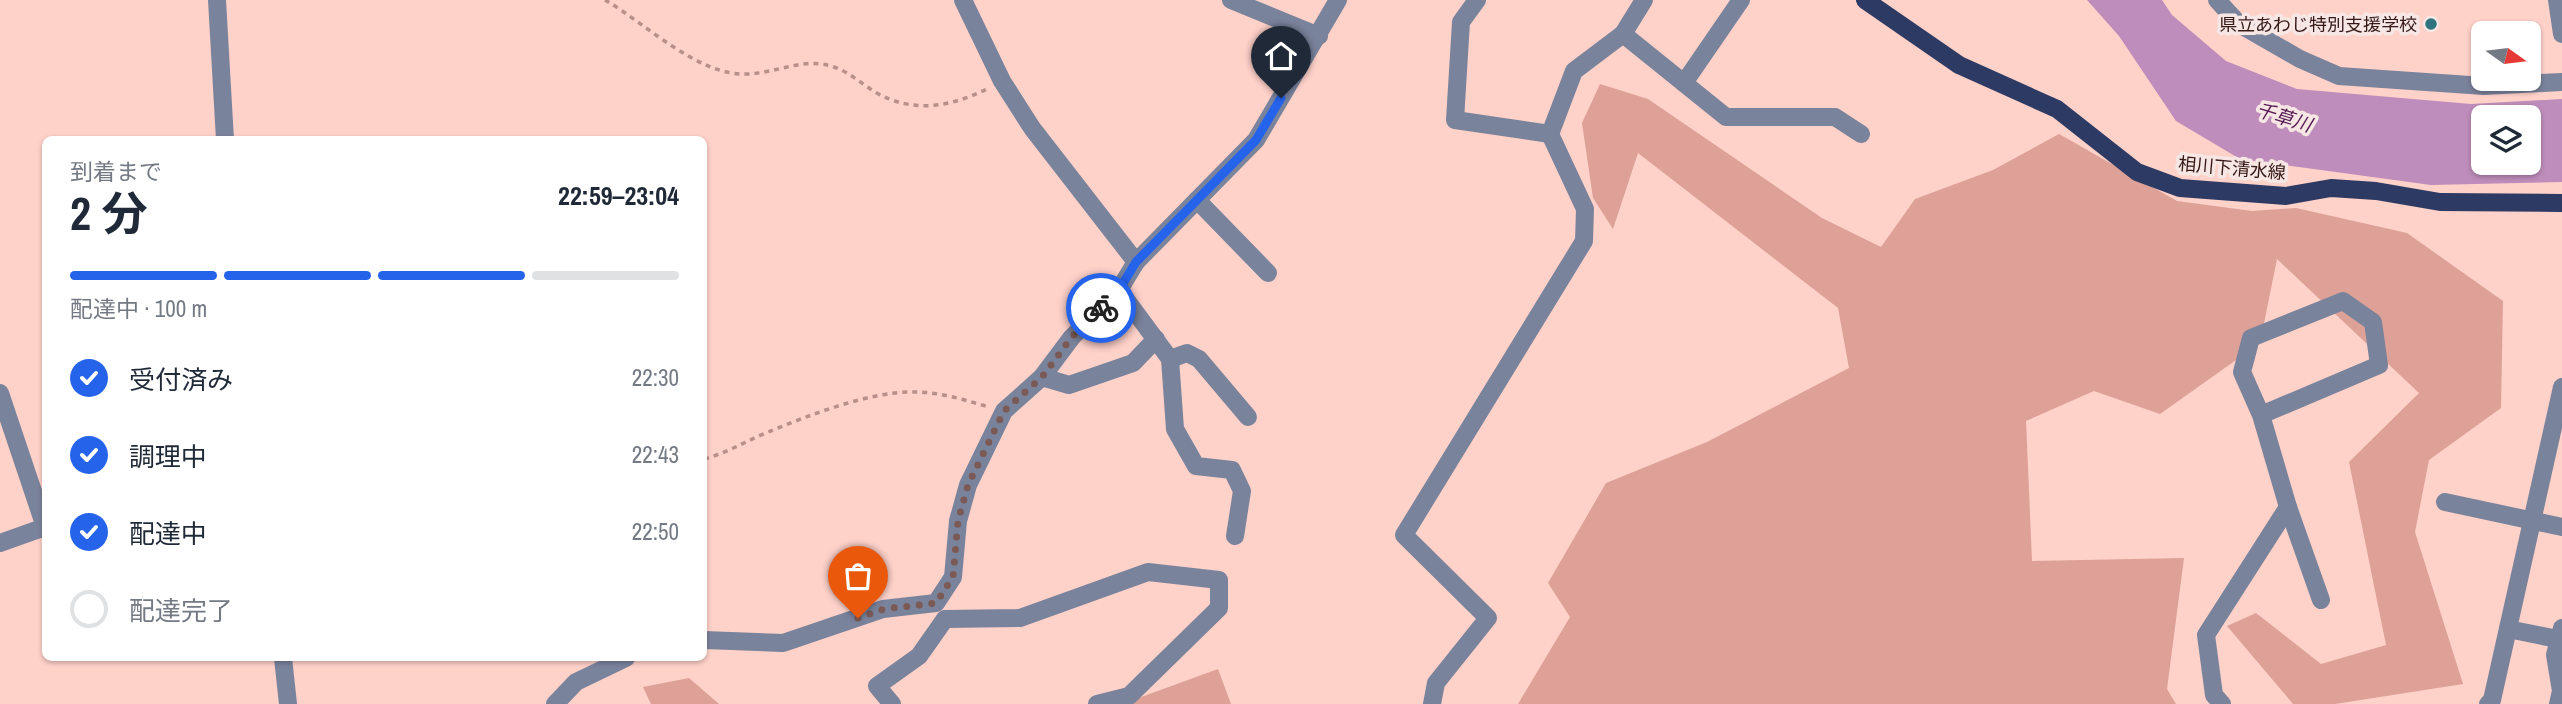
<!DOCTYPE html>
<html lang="ja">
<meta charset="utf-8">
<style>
:root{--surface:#fff;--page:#f2f2f3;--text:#1f2937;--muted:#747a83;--line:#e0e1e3;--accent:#2563eb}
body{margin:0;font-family:"Archivo Narrow","Noto Sans JP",sans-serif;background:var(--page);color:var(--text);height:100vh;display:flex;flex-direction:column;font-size:26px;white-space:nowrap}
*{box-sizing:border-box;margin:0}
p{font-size:23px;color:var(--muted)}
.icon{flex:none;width:38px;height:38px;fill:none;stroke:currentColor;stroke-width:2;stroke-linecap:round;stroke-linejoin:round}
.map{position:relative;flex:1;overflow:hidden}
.side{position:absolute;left:42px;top:136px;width:665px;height:525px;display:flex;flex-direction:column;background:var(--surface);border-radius:10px;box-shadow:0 2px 5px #0004}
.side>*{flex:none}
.needle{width:46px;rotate:104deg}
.fabs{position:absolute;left:2471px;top:21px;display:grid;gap:14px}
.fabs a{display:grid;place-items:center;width:70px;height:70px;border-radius:10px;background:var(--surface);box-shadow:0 2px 5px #0004;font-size:35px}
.pin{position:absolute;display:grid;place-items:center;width:60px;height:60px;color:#fff;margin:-72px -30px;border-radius:50% 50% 50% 0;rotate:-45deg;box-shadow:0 0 7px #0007}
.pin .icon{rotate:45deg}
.courier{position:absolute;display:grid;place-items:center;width:70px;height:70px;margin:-35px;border:5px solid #2563eb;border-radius:50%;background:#fff;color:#222;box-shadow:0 2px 9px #0007}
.summary em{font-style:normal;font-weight:700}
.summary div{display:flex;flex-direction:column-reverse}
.summary{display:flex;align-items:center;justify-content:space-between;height:119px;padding:0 28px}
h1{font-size:46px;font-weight:700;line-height:52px}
.bar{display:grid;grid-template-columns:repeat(4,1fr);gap:10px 7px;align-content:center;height:84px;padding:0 28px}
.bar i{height:9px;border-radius:5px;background:var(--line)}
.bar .current{background:var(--accent)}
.bar p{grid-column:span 4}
ol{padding:0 28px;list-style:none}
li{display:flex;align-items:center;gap:21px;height:77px}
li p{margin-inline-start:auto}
li .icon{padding:7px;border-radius:50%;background:var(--accent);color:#fff;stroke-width:4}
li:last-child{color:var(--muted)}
li i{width:38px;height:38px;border:4px solid var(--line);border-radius:50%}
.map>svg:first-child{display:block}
.green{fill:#dda197}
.water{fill:#bf8dbb;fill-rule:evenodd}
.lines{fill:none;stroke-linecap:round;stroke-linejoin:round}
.path{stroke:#b7908a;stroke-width:3.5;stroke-dasharray:5 5;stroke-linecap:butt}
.minor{stroke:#7a839c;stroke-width:18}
.major{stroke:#2d3a64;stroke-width:18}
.done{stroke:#7b5954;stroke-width:7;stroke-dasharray:0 12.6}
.route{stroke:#2563eb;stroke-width:9}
.poi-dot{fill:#2d747f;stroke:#f6e6e4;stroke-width:2.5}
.labels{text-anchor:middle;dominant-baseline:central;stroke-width:7;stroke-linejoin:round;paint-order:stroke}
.poi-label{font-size:18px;fill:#341915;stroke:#f6e6e4;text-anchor:end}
.street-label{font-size:18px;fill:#341915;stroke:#f6e6e4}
.water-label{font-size:19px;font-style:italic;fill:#561a54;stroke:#f6e6e4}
</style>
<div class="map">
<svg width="2562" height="704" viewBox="0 0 2562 704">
<rect width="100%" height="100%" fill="#fed1c9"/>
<g class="green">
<path d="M 1600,84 L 1648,99 L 1822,218 L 1881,247 L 1915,199 L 1993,170 L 2059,134 L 2177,201 L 2252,211 L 2296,208 L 2407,233 L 2503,301 L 2501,408 L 2429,460 L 2415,532 L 2463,684 L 2335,704 L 2293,704 L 2227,626 L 2256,613 L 2321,664 L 2386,645 L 2349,462 L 2419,393 L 2277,259 L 2260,343 L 2160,414 L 2094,391 L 2026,421 L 2032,561 L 2184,558 L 2167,689 L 2176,704 L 1518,704 L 1570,617 L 1548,583 L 1606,483 L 1707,442 L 1849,368 L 1838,308 L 1638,153 L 1613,229 L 1593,198 L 1582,123 Z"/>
<path d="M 1218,669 L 1231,704 L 1122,704 Z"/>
<path d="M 689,678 L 719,704 L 651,704 L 643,687 Z"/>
</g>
<path class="water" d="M 2087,0 L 2162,0 L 2172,15 L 2226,61 L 2297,89 L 2471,104 L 2562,99 L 2562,182 L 2431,185 L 2240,159 L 2176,121 L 2119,36 ZM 2483,117 L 2529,117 L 2529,163 L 2483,163 Z"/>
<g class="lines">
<g class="path">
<path d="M 605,0 C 645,23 697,75 745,74 C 776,74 804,56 834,67 C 849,72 862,84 875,92 C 913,114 950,107 987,89"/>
<path d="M 704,459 C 727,453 746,441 768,432 C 810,415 870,391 915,392 C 940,392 965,400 989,407"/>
</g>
<g class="minor">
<path d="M 217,0 L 225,140"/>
<path d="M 963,0 L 1002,81 L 1032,128 L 1136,262"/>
<path d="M 1231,0 L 1319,36"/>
<path d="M 1477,0 L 1461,22 L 1455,120 L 1550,134"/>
<path d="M 2217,0 L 2239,24 L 2300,59 L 2339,76 L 2484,86 L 2562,82"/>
<path d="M 2557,0 L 2562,34"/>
<path d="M 1623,34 L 1726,117 L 1835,117 L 1861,134"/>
<path d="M 1684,83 L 1741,0"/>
<path d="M 1197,200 L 1268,273"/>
<path d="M 1119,290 L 1170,359 L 1175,429 L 1196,466 L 1232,470 L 1242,491 L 1235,536"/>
<path d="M 1170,359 L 1187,353 L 1199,359 L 1248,417"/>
<path d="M 1042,377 L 1069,385 L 1133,363 L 1156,339"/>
<path d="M 0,393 L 45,527 L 0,543"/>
<path d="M 2445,502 L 2562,527"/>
<path d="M 2288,507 L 2321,600"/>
<path d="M 945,619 L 1020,618 L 1148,572 L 1219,580 L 1219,608 L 1129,696 L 1097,704"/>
<path d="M 2508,629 L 2562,640"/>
<path d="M 704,640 L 783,643 L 883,609 L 936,603 L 953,577 L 958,521 L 968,485 L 1004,411 L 1042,377 L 1072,337 L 1119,290 L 1136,262 L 1256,140 L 1338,0"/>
<path d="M 283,658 L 288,704"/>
<path d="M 555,704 L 576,682 L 626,658"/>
<path d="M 892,704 L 877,686 L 919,656 L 945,619"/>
<path d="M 1432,704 L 1436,683 L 1488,618 L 1404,535 L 1584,241 L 1585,209 L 1550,134 L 1574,71 L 1623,34 L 1644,0"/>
<path d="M 2222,704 L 2214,695 L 2206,635 L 2288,507 L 2261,415 L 2242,372 L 2251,338 L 2343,301 L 2373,322 L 2379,365 L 2261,415"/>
<path d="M 2488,704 L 2492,700 L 2562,387"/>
<path d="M 2558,704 L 2561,691 L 2555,655 L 2562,628"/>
</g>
<path class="major" d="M 1865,0 L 1959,65 L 2057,109 L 2137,172 L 2180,188 L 2286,196 L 2331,188 L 2376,191 L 2440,202 L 2562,203"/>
</g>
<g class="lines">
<path class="done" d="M 858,618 L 884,609 L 936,603 L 953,577 L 958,521 L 968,485 L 1004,411 L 1042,377 L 1072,337 L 1101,308"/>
<path class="route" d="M 1101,308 L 1119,290 L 1136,262 L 1256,140 L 1281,98"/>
</g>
<circle class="poi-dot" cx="2431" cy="24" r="7"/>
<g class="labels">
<g class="poi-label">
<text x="2417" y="24">県立あわじ特別支援学校</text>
</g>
<g class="street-label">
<text transform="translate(2232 168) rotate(5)">相川下清水線</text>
</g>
<g class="water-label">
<text transform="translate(2284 117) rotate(17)">千草川</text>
</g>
</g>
</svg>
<div class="fabs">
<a><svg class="needle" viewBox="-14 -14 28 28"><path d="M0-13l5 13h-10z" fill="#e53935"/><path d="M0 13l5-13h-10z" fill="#747a83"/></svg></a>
<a><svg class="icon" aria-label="layers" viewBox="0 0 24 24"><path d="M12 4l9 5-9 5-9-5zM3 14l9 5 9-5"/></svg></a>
</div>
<div class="pin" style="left:858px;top:618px;background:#ea580c"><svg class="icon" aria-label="bag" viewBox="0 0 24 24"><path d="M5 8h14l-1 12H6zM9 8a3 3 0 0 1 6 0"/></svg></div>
<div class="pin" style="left:1281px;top:98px;background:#1f2937"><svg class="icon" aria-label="home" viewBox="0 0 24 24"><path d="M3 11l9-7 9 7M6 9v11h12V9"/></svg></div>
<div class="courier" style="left:1101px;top:308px"><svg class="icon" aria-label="bike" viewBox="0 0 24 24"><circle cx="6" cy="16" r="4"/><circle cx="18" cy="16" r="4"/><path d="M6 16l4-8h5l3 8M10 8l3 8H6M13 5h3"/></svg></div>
<section class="side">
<div class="summary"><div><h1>2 分</h1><p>到着まで</p></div><em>22:59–23:04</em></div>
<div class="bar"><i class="current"></i><i class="current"></i><i class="current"></i><i></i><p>配達中 · 100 m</p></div>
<ol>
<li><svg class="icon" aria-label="check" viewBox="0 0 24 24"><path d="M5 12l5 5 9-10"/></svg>受付済み<p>22:30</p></li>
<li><svg class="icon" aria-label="check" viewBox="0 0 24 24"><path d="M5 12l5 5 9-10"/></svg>調理中<p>22:43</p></li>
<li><svg class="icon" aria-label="check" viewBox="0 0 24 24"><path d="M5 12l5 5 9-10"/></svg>配達中<p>22:50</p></li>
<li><i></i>配達完了</li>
</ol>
</section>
</div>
